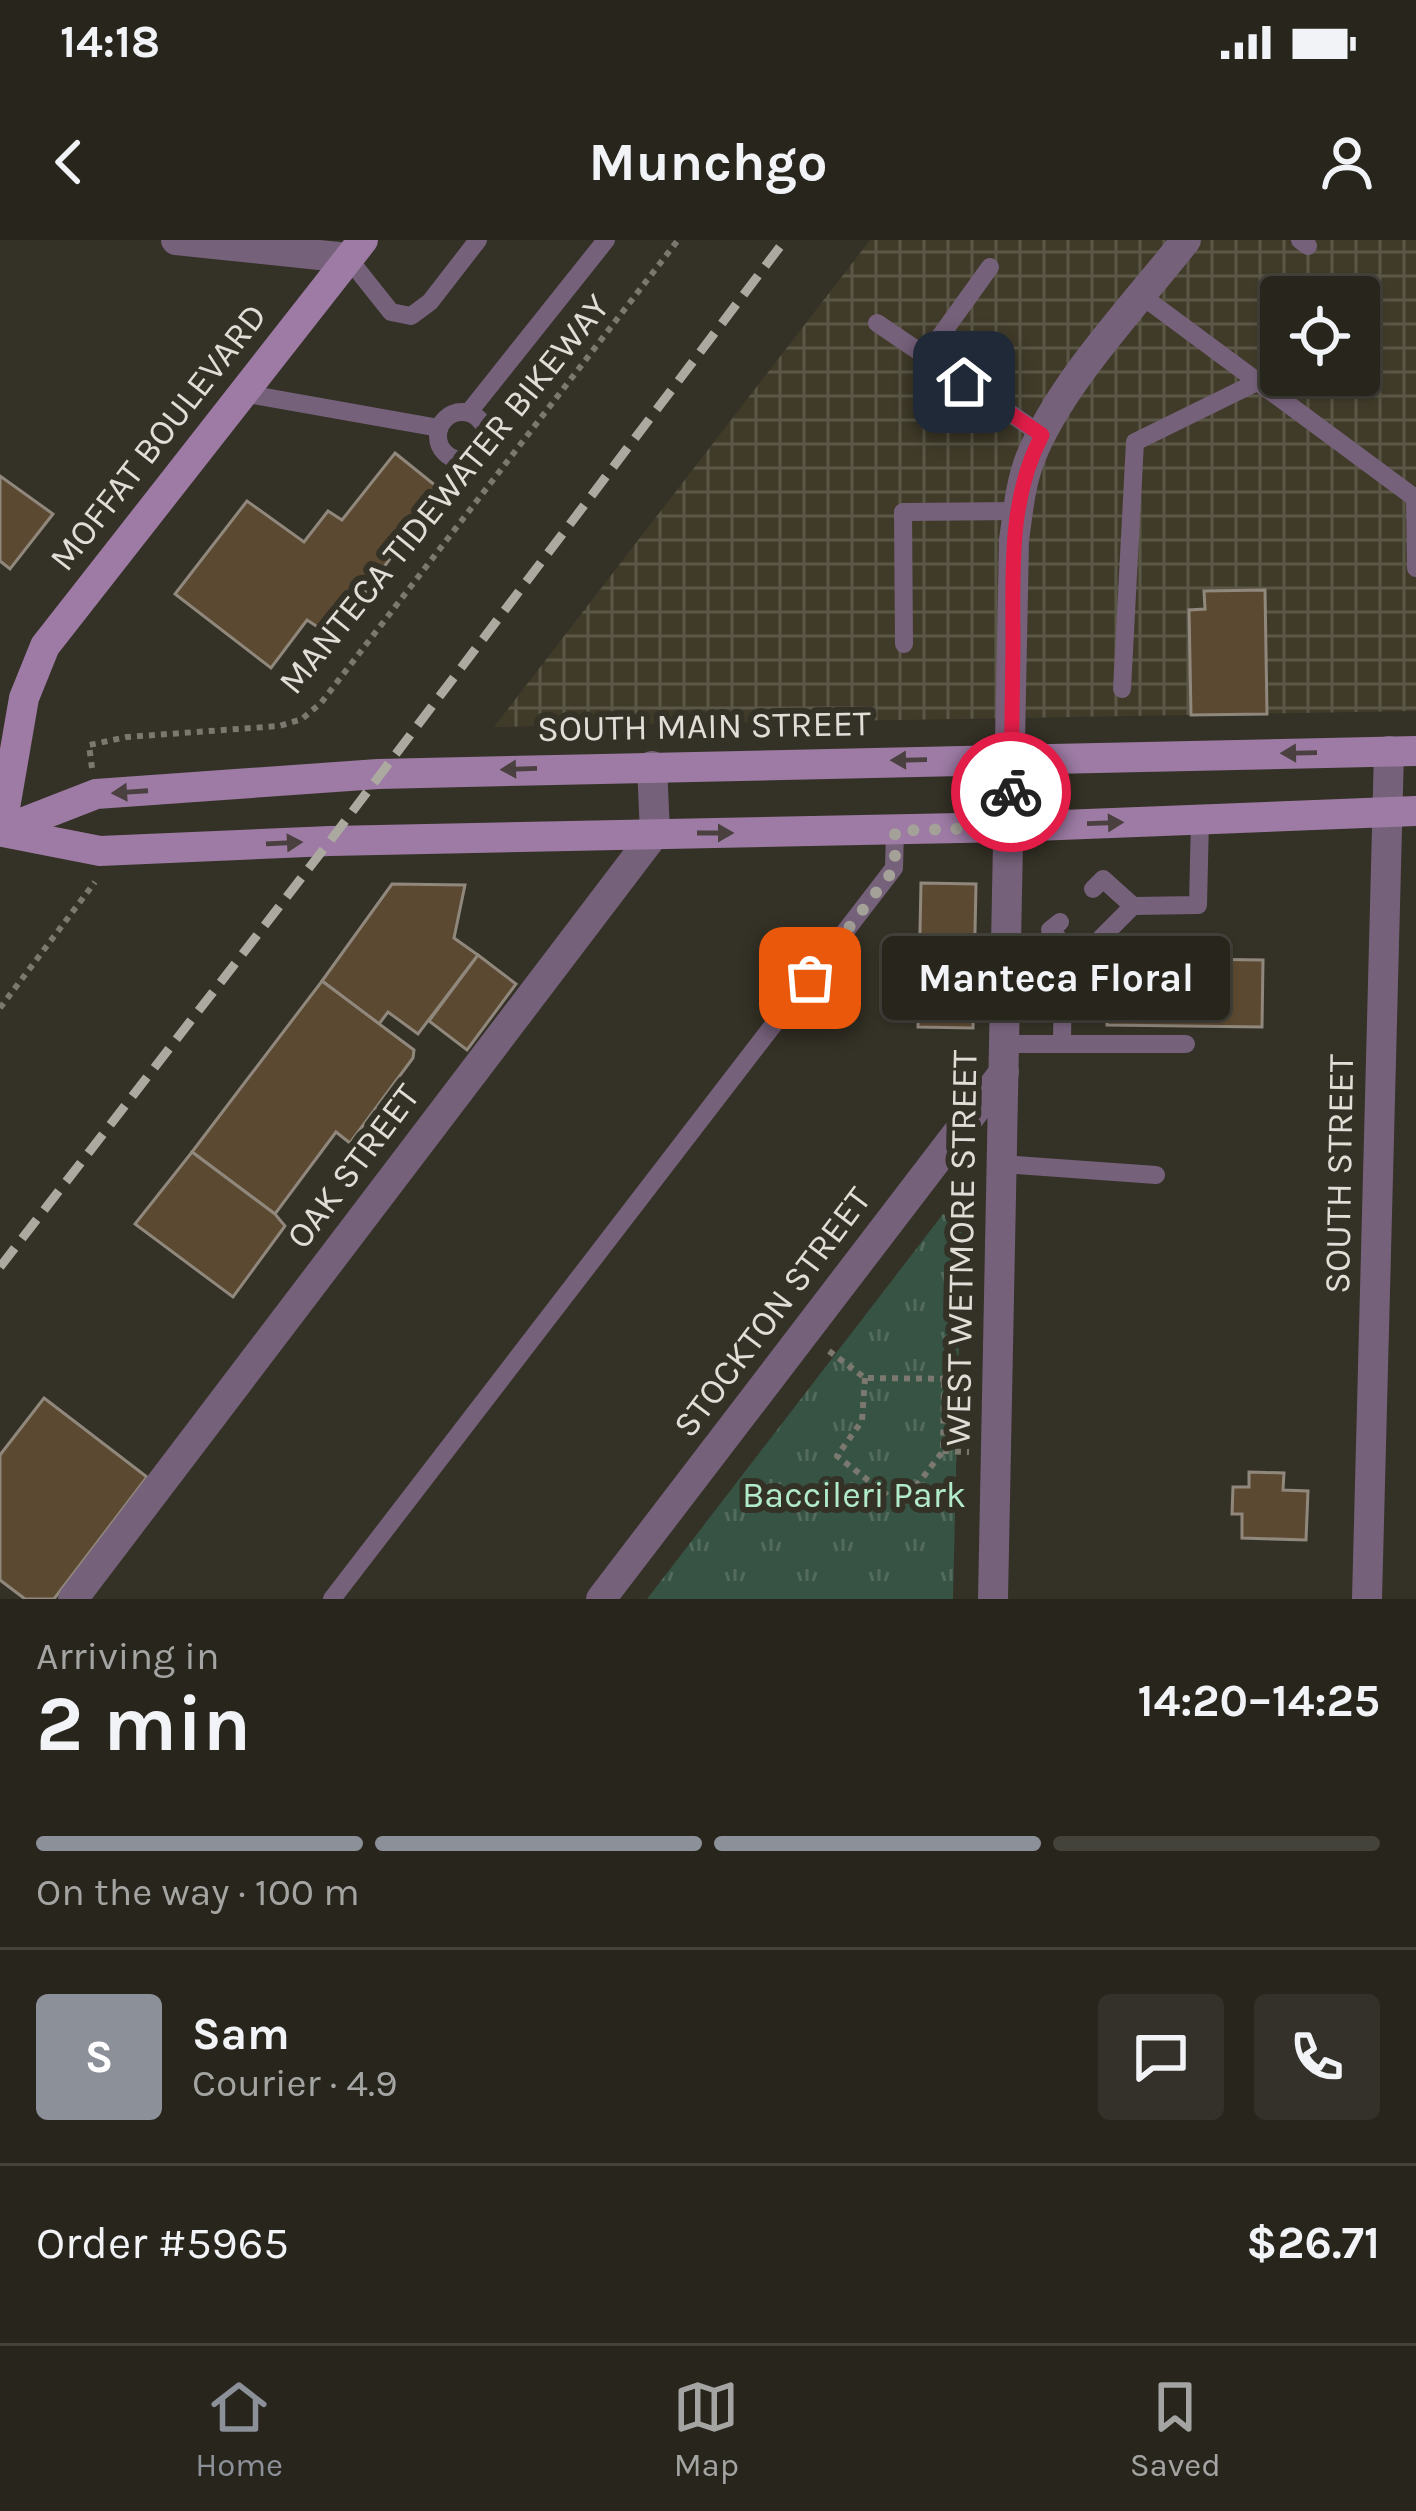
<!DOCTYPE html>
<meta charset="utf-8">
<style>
:root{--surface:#27251c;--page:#333129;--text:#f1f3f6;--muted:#a4a5a3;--line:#43423b;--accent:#8c9099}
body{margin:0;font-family:Karla,sans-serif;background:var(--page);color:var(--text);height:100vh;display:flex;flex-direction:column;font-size:45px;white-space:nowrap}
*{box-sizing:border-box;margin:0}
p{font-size:39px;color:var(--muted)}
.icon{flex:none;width:66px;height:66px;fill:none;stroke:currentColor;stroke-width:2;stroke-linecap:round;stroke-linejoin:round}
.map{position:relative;height:1359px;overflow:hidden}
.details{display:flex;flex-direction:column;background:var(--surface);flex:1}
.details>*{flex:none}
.fabs{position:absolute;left:1260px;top:36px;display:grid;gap:24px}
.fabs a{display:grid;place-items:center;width:120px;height:120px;border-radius:12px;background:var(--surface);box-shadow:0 3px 9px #0004,0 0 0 3px var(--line);font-size:60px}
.pin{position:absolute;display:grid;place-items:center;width:102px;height:102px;color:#fff;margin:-51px;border-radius:24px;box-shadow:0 6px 18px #0006}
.courier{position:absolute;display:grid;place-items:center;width:120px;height:120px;margin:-60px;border:9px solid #e11d48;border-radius:50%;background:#fff;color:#222;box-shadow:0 3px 15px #0007}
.bubble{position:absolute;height:84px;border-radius:12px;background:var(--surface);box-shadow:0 3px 9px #0004,0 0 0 3px var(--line);font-size:39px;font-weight:700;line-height:84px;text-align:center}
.summary em{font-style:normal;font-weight:700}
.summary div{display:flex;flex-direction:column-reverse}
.summary{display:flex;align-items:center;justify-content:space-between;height:204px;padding:0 36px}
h1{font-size:78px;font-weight:700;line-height:90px}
.bar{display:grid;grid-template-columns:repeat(4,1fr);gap:18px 12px;align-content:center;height:144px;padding:0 36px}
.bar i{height:15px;border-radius:9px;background:var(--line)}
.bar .current{background:var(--accent)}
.bar p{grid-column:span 4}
.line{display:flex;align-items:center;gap:30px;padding:0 36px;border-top:3px solid var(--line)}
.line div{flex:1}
.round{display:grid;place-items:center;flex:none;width:126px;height:126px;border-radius:12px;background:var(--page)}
.status{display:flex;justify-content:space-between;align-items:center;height:84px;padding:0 60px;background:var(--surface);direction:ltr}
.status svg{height:33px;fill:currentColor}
header{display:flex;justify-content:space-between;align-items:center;height:156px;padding:0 36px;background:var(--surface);font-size:54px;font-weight:700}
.dock{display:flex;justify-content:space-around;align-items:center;height:168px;border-top:3px solid var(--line);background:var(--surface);font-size:33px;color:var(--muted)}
.dock a{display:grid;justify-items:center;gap:6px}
.dock .current{color:var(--accent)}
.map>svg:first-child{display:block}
.industrial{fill:url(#industrial-grid);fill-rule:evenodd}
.grass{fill:url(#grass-tufts)}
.building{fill:#5c4931;stroke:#91887d;stroke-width:3}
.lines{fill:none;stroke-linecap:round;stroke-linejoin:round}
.path{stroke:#7b786f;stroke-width:6;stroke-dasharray:6 6;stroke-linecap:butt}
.service{stroke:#76617b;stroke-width:18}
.minor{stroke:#76617b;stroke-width:30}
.secondary{stroke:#9d7ba4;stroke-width:30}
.rail{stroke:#aca9a1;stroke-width:9;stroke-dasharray:24 12;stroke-linecap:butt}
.oneway{fill:#49403f}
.done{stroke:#a4a199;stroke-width:12;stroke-dasharray:0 21.6}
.route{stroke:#e11d48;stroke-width:15}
.labels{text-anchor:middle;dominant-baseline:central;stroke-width:12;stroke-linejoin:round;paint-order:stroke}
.street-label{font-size:36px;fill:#e0ded7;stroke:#343126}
.park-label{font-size:36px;fill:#b1ebca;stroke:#343126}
</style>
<div class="status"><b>14:18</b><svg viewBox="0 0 49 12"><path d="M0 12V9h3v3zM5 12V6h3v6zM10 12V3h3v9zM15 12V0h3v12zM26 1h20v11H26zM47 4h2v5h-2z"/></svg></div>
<header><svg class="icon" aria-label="back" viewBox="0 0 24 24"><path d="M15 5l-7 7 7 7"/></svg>Munchgo<svg class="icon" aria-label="person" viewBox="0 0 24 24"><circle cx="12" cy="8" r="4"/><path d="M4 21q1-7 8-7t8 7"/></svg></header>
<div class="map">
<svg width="1416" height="1359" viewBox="0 0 1416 1359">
<defs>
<pattern id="industrial-grid" width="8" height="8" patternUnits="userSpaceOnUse" patternTransform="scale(3)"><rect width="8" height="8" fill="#403b29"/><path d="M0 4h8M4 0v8" fill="none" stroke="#5b5747"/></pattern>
<pattern id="grass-tufts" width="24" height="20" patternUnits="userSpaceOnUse" patternTransform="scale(3)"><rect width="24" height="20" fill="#365343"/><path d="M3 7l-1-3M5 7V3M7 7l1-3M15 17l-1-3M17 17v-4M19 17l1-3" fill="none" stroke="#536b5d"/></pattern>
</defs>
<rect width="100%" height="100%" fill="#343126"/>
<path class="industrial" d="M 870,0 L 1416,0 L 1416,471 L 494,487 ZM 1281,57 L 1359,57 L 1359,135 L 1281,135 Z"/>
<path class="grass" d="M 943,974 L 962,980 L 953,1359 L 647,1359 Z"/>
<g class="building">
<path d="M 395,213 L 441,250 L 358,362 L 350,354 L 324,391 L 307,380 L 271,428 L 175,354 L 247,261 L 304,302 L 328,271 L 342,280 Z"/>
<path d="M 0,236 L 53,274 L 10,329 L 0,321 Z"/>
<path d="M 1265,350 L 1267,474 L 1191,475 L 1189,370 L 1205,369 L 1204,351 Z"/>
<path d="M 921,643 L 976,644 L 973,788 L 918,787 Z"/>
<path d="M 392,644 L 465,645 L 454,698 L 478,715 L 418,794 L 388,772 L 379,784 L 322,741 Z"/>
<path d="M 478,715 L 516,744 L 467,810 L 429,781 Z"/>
<path d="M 1108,718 L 1263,720 L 1262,787 L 1107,785 Z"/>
<path d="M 322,741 L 414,810 L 413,818 L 350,903 L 336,892 L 275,974 L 192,912 Z"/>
<path d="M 192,912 L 275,974 L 285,986 L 233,1057 L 135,984 Z"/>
<path d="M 44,1158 L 147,1237 L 54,1359 L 25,1359 L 0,1340 L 0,1215 Z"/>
<path d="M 1249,1232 L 1284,1233 L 1283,1250 L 1308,1251 L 1306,1300 L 1242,1298 L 1242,1274 L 1232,1274 L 1233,1247 L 1249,1247 Z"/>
</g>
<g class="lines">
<g class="path">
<path d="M 92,528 L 89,505 L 127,497 L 279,486 L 302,479 L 321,463 L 678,0"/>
<path d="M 0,768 L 95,642"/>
<path d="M 829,1111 L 865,1138 L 969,1139"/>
<path d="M 865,1138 L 862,1181 L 837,1216 L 901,1266 L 943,1211 L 944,1139"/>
<path d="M 943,1211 L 969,1212"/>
</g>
<g class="service">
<path d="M 1300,0 L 1308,6"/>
<path d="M 348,18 L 391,72 L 411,76 L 430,62 L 478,0"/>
<path d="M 1142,56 L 1415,258 L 1416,328"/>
<path d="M 877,83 L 1042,195"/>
<path d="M 926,116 L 990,27"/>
<path d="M 242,153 L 439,188"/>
<circle cx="462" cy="196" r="24"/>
<path d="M 469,172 L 606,0"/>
<path d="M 904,404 L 903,272 L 1018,271"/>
<path d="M 1122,449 L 1135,202 L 1257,142"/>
<path d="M 1093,649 L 1103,639 L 1133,666"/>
<path d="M 1060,682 L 1050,690 L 1079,720"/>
<path d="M 1006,722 L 1079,720 L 1133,666 L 1198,665 L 1200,579"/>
<path d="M 1004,804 L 1186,804"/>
<path d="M 1062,804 L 1063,721"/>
<path d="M 1002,924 L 1156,935"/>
<path d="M 332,1359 L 894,628 L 895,591"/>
</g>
<g class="minor">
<path d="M 176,0 L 348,18"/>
<path d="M 73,1359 L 655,593 L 652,526"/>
<path d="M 601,1359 L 1004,832"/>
<path d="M 993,1359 L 1014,300 C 1018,273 1020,245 1030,219 C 1059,144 1136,64 1186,0"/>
<path d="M 1367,1359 L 1389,511"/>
</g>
<g class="secondary">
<path d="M 1,591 L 96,554 L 378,534 L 1416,511"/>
<path d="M 1,591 L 24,458 L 45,406 L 363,0"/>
<path d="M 3,592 L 100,611 L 330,601 L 1010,587 L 1416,571"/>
</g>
<path class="rail" d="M 0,1027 L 330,601 L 785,0"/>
</g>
<defs><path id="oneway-solid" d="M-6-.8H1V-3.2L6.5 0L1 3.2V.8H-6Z" transform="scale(3)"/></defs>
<g class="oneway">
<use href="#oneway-solid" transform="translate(1299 513) rotate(179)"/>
<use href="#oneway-solid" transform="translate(909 520) rotate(179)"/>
<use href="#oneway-solid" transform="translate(519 529) rotate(178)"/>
<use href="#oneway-solid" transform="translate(130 552) rotate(176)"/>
<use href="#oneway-solid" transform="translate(1105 583) rotate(-2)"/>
<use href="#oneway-solid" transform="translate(715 593)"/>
<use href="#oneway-solid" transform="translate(284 603) rotate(-3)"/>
</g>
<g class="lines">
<path class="done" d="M 810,738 L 895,628 L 895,591 L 1010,587 L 1011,552"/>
<path class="route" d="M 964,142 L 1042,195 C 1008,260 1013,333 1013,404 C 1012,453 1012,503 1011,552"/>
</g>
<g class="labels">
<g class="street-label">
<text transform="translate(158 197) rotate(-52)">MOFFAT BOULEVARD</text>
<text transform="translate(444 254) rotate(-51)">MANTECA TIDEWATER BIKEWAY</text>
<text transform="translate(704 486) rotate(-1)">SOUTH MAIN STREET</text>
<text transform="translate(353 926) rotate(-53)">OAK STREET</text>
<text transform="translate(1339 934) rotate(-89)">SOUTH STREET</text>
<text transform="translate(961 1008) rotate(-89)">WEST WETMORE STREET</text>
<text transform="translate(772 1072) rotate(-53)">STOCKTON STREET</text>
</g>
<g class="park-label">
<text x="854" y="1255">Baccileri Park</text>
</g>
</g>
</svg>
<div class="fabs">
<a><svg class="icon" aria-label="locate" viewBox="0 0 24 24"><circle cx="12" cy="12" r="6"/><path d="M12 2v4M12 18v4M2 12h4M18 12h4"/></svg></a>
</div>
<div class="pin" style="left:810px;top:738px;background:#ea580c"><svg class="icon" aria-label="bag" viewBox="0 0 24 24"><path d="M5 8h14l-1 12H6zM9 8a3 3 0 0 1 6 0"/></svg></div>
<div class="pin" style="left:964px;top:142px;background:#1f2937"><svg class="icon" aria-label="home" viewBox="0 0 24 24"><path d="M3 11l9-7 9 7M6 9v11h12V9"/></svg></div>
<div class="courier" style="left:1011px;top:552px"><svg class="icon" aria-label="bike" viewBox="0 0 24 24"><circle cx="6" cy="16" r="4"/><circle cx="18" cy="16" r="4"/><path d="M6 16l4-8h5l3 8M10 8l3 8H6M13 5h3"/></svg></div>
<div class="bubble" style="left:882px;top:696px;width:348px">Manteca Floral</div>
</div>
<section class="details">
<div class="summary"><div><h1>2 min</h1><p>Arriving in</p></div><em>14:20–14:25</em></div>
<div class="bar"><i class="current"></i><i class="current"></i><i class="current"></i><i></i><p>On the way · 100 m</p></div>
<div class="line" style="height:216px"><b class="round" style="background:var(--accent);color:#fff">S</b><div><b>Sam</b><p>Courier · 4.9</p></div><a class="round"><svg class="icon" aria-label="chat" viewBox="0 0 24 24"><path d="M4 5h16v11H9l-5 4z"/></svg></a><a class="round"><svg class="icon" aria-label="phone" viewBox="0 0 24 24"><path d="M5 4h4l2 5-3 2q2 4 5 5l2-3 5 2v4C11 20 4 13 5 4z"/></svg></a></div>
<div class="line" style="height:156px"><div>Order #5965</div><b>$26.71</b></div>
</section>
<nav class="dock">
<a class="current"><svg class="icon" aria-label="home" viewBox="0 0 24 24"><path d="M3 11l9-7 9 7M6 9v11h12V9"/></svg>Home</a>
<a><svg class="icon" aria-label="map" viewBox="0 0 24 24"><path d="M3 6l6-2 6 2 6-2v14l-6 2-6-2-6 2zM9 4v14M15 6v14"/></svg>Map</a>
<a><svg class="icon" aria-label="saved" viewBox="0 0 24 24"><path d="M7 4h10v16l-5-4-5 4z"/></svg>Saved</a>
</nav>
